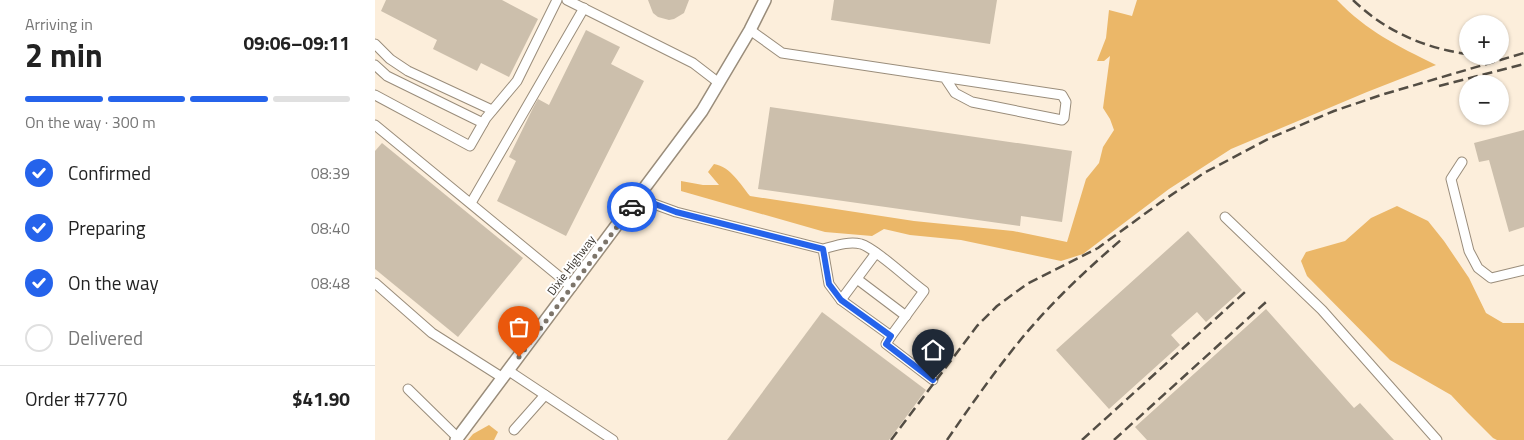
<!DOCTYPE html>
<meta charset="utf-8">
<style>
:root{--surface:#fff;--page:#f6f6f6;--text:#222;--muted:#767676;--line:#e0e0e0;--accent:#2563eb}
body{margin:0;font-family:"Titillium Web",sans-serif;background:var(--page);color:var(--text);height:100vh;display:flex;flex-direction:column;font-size:19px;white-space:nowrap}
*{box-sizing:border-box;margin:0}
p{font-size:16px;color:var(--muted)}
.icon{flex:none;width:28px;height:28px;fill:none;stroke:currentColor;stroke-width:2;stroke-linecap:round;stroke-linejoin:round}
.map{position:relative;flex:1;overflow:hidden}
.side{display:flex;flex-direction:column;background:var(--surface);width:375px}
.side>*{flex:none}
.buttons{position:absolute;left:1084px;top:15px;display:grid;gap:10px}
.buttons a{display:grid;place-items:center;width:50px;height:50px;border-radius:50%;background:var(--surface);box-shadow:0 1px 4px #0004;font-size:25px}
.pin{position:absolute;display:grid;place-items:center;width:42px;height:42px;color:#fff;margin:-51px -21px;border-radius:50% 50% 50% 0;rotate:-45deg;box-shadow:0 0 5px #0007}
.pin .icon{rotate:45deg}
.courier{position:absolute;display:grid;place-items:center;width:50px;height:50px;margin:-25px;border:4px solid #2563eb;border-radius:50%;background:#fff;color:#222;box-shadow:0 1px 6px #0007}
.overview em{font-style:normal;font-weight:700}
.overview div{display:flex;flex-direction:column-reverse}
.overview{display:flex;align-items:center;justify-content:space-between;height:85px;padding:0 25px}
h1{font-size:32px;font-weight:700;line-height:38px}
.bar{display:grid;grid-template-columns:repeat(4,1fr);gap:8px 5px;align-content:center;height:60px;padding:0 25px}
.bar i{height:6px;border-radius:4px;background:var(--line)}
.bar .selected{background:var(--accent)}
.bar p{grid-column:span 4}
.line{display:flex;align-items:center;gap:12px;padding:0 25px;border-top:1px solid var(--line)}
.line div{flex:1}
ol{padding:0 25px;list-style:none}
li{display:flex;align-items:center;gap:15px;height:55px}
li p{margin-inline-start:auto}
li .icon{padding:5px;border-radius:50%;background:var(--accent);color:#fff;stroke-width:4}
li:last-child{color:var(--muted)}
li i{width:28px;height:28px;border:2px solid var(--line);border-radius:50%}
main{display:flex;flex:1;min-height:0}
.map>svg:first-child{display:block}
.green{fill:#ebb768}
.building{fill:#ccbfac}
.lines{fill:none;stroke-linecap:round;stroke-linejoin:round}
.minor-casing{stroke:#9a8d7b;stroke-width:11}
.major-casing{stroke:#9a8d7b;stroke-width:14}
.minor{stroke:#fff;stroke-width:9}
.major{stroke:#fff;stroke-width:11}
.rail{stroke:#534d44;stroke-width:2.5;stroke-dasharray:10 5;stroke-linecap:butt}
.done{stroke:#7d756a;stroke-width:5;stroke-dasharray:0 9}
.route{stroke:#2563eb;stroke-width:6}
.labels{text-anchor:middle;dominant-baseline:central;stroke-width:4;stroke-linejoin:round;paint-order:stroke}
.street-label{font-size:12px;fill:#39342d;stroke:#fff}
</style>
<main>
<section class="side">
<div class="overview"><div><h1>2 min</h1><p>Arriving in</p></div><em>09:06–09:11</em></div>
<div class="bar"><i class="selected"></i><i class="selected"></i><i class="selected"></i><i></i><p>On the way · 300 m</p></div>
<ol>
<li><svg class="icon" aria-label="check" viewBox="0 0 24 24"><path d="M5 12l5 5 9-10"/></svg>Confirmed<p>08:39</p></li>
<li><svg class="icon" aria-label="check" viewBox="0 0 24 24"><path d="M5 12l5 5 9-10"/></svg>Preparing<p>08:40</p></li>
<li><svg class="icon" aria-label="check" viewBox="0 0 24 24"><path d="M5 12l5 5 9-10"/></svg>On the way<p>08:48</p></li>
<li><i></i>Delivered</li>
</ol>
<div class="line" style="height:65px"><div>Order #7770</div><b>$41.90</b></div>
</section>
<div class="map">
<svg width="1149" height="440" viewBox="0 0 1149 440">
<rect width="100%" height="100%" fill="#fceedb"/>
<g class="green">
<path d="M 762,0 L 962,0 C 993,32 1021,45 1061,65 L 992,92 L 856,149 L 794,189 L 708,254 L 686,261 L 586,240 L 535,235 L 509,229 L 497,236 L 450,232 L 306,191 L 306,181 L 328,185 L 344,185 L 333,172 L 339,164 C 356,167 365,184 375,196 L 539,221 L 638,231 L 692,242 L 711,179 L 724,163 L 728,147 L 739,130 L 735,119 L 728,108 L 735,56 L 729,61 L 722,61 L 731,38 L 734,10 L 757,16 Z"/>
<path d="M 1022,206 L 1053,221 L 1069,241 L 1094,278 L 1111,313 L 1128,323 L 1149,323 L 1149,440 L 1122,440 L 1118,438 L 1092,412 L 1076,395 L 1015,360 L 932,276 L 926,261 L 931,252 L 970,241 L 996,218 Z"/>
<path d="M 114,425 L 123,432 L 119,440 L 93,440 L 98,434 Z"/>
</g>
<g class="building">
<path d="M 11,0 L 127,0 L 163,19 L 134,77 L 106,63 L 102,71 L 58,49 L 62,40 L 6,11 Z"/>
<path d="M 273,0 L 314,0 L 309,13 L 299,19 L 294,20 L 283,17 L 278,13 Z"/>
<path d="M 459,0 L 622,0 L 615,44 L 456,20 Z"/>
<path d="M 211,30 L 245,47 L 236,64 L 269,81 L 191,236 L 122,201 L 141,161 L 134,157 L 158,108 L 163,99 L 174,105 Z"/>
<path d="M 395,107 L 697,151 L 687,222 L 646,216 L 645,226 L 383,189 Z"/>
<path d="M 1149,130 L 1149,227 L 1134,232 L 1114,160 L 1104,162 L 1099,143 Z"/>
<path d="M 7,143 L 148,258 L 83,337 L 0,269 L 0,151 Z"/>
<path d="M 813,231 L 867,290 L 831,322 L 822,312 L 796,335 L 805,345 L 734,409 L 681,350 Z"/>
<path d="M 891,309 L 979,408 L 985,403 L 1019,440 L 772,440 L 760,427 Z"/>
<path d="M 447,312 L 551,390 L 514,440 L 352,440 Z"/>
</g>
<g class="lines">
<defs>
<g id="minor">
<path d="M 192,0 L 318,63 L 344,83"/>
<path d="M 375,30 L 407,53 L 687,95 L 691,102 L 689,118 L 687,120 L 597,102 L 580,93 L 570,78"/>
<path d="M 0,44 L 15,59 L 33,71 L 117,110"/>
<path d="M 0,65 L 12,76 L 108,123"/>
<path d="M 0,95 L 95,146 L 111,118 L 142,81 L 182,0"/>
<path d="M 0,125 L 197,287"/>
<path d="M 1087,162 L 1076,179 L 1094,251 L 1103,268 L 1116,278 L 1149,270"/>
<path d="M 266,194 L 279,204 L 301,212 L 448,249 C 460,246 473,241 486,244 C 500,248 535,281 549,291 L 516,336 L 466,300 L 454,284 L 448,249"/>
<path d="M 96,203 L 209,8"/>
<path d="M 850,217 L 947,310 L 1062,440"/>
<path d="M 482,279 L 531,316"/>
<path d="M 0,283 L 57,333 L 128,378"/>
<path d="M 466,300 L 501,253"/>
<path d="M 516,336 L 511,344 L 558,380"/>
<path d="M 134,371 L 238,440"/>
<path d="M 33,389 L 83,438"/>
<path d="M 139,430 L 170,395"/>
</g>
<path id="major" d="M 81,440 L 327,111 L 375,30 L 390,0"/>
</defs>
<use href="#minor" class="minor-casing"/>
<use href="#major" class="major-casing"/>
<use href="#minor" class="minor"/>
<use href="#major" class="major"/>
<g class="rail">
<path d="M 978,0 C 1010,31 1049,48 1092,54"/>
<path d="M 1064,86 L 1149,64"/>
<path d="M 516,440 L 602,326 L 622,306 L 652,284 L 723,248 L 786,202 L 829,173 L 895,138 L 959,111 L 1006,95 L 1149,53"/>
<path d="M 572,440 C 596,405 620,371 647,338 C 677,302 711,270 747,239"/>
<path d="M 707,440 L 870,292"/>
<path d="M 739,440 L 891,302"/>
</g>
</g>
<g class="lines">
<path class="done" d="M 144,357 L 257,207"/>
<path class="route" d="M 257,207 L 266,194 L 280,204 L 301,212 L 448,249 L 454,284 L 466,300 L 516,336 L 511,344 L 558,380"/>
</g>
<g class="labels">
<g class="street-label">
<text transform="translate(196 265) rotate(-53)">Dixie Highway</text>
</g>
</g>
</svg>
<div class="buttons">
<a>+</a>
<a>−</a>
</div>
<div class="pin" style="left:144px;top:357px;background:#ea580c"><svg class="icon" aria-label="bag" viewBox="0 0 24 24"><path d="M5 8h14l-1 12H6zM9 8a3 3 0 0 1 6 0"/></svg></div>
<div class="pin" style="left:558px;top:380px;background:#1f2937"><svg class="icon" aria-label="home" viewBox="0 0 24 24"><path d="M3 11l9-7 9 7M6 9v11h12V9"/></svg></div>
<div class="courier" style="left:257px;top:207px"><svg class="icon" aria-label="car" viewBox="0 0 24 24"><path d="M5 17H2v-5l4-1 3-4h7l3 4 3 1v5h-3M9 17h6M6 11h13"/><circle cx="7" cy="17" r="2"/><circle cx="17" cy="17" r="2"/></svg></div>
</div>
</main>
